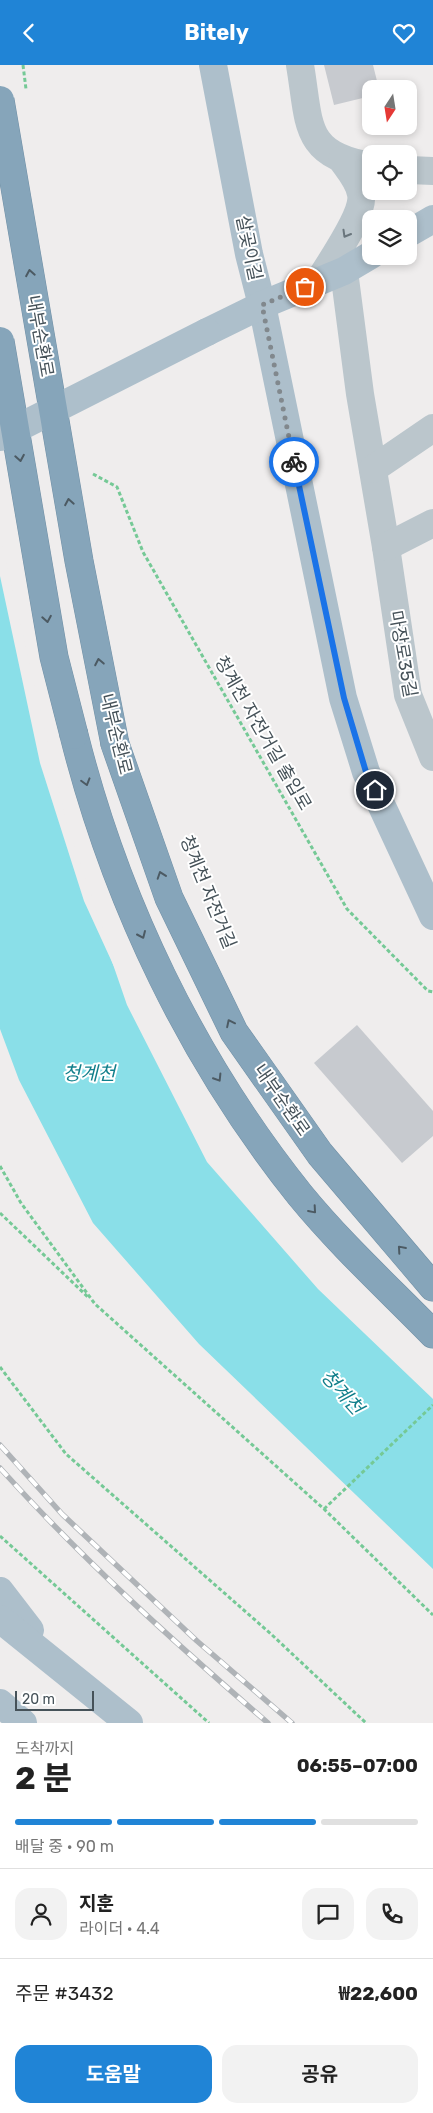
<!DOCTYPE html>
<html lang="ko">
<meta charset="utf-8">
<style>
:root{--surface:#fff;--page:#f2f2f2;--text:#222;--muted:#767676;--line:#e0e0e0;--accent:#2084d6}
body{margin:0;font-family:Rubik,"Noto Sans KR",sans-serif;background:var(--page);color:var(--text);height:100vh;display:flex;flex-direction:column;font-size:19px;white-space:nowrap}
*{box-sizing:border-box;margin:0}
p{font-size:16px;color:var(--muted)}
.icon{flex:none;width:28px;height:28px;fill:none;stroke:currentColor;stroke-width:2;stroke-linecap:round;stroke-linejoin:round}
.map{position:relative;height:1658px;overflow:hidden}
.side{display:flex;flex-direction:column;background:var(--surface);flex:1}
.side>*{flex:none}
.needle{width:32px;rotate:192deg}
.controls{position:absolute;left:362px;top:15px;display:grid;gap:10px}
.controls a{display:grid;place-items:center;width:55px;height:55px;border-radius:10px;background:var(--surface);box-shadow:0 2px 8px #0003;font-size:25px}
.scale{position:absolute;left:15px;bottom:12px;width:79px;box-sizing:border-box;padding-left:5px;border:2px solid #465259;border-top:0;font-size:14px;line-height:18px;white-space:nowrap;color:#465259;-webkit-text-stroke:4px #fff;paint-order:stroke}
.pin{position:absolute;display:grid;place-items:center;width:42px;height:42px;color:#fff;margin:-21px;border:2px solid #fff;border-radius:50%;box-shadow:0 1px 5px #0007}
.courier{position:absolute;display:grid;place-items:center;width:50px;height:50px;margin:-25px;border:4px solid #1a73e8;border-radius:50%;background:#fff;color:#222;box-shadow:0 1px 6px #0007}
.summary em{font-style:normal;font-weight:700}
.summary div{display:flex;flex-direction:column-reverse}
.summary{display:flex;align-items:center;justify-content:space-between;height:85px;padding:0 15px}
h1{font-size:32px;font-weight:700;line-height:38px}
.bar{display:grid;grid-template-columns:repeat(4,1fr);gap:8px 5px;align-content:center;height:60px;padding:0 15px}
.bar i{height:6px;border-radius:4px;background:var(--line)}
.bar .selected{background:var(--accent)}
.bar p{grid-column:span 4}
.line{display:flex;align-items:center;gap:12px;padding:0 15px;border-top:1px solid var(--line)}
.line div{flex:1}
.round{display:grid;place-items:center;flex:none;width:52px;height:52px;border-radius:15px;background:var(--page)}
.primary-button{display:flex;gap:10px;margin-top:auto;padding:10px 15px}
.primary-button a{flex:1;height:58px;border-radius:15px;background:var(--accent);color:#fff;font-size:20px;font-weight:700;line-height:58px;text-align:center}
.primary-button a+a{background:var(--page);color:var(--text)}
header{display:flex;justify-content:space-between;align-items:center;height:65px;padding:0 15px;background:var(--accent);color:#fff;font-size:22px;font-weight:700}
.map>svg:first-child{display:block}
.water{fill:#8adfe8}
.pier{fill:#efeded}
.building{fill:#c7cacf}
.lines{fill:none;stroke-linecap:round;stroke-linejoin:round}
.highway-casing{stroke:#7190a6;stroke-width:29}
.path{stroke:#75c996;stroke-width:3;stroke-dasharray:4 2.5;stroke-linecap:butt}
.minor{stroke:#bbc6cc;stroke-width:28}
.major{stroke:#adbfcb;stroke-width:28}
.highway{stroke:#86a5ba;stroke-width:28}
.rail-casing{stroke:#afb3b7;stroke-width:5.5}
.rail{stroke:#fff;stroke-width:4;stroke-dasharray:11;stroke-linecap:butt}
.highway-bridge-casing{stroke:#7190a6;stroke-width:29;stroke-linecap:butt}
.major-bridge{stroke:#adbfcb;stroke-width:28}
.highway-bridge{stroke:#86a5ba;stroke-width:28}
.oneway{stroke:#69757c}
.oneway2{stroke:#4c5a63}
.done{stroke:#81888d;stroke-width:5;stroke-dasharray:0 9}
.route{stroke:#1a73e8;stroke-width:6}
.labels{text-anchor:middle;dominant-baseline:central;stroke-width:4;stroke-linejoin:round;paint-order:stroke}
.street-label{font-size:18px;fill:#465259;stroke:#fff}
.water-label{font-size:19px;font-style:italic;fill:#117f8b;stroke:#fff}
</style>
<header><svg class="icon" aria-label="back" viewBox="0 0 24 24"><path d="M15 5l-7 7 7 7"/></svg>Bitely<svg class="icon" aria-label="heart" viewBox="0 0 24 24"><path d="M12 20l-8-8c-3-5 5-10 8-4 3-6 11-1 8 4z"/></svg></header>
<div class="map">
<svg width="433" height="1658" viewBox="0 0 433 1658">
<rect width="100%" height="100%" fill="#efeded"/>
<path class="water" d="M 0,480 L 65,760 L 127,940 L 207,1097 L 318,1224 L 433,1334 L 433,1504 L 199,1279 L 93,1158 L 19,1015 L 0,964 Z"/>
<path class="pier" d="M 0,477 L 2,479 L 67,759 L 122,919 L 84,836 L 40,698 L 0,511 Z"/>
<g class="building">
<path d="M 324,0 L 373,0 L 379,24 L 371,24 L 371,31 L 334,40 Z"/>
<path d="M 357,960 L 433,1046 L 433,1071 L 402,1098 L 314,998 Z"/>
</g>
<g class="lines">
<defs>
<g id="highway">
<path d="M 74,670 C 116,837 192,995 300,1130 C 341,1180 388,1223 433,1269"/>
<path d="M 115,679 L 169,833 L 234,967 L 320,1089 L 433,1222"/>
</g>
</defs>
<use href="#highway" class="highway-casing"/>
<g class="path">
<path d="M 23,0 L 26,24"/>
<path d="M 93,409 L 117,422 L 143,487 L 347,844 L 428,926 L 433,927"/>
<path d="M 0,1101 L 21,1138 L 95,1239 L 324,1444 L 433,1550"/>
<path d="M 0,1148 L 89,1233"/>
<path d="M 0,1302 L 66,1389 L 271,1569 L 366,1658"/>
<path d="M 324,1444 L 433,1340"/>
<path d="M 0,1471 L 209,1658"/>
</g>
<g class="minor">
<path d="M 300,0 C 310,58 302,90 371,101"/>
<path d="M 409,105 L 433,106"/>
<path d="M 344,206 L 360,329 L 386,482 L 408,630 L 433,692"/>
<path d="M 319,216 C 330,197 365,149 361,129 C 359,116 349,105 342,95"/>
<path d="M 373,404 L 433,363"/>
<path d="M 386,482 L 433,458"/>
</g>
<g class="major">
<path d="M 213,0 L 249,189 L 262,240 L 343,633 L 366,707 L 433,851"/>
<path d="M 409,168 L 433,154"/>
<path d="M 207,267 L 262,240 L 344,206 L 371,190"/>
<path d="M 0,1526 L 30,1565"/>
<path d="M 0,1554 L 129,1658"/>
<path d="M 0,1638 L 23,1658"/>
</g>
<use href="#highway" class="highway"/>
<defs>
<g id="rail">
<path d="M 0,1380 L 62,1449 L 197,1576 L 292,1658"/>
<path d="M 0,1403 C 83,1495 174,1577 268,1658"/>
</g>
</defs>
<use href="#rail" class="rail-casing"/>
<use href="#rail" class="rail"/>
<defs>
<g id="highway-bridge">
<path d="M 0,35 L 79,496 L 115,679"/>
<path d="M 0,276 L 54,592 L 74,670"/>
</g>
</defs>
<use href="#highway-bridge" class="highway-bridge-casing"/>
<path class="major-bridge" d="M 0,372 L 207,267"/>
<use href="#highway-bridge" class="highway-bridge"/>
</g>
<defs><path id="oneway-chevron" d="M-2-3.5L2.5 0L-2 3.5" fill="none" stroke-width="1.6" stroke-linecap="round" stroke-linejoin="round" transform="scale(1.25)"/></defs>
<use class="oneway" href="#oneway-chevron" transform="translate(346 169) rotate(120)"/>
<g class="oneway2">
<use href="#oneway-chevron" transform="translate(30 208) rotate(-100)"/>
<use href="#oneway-chevron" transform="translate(20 393) rotate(80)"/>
<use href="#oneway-chevron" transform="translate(69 437) rotate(-100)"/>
<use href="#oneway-chevron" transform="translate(47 554) rotate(80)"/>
<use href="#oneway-chevron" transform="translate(99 597) rotate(-101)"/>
<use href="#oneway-chevron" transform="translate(86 717) rotate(74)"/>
<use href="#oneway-chevron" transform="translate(161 810) rotate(-109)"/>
<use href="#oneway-chevron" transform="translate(142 870) rotate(66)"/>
<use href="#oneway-chevron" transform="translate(230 958) rotate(-116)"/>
<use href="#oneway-chevron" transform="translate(218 1013) rotate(58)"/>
<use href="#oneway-chevron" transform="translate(313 1145) rotate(49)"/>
<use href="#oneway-chevron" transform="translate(401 1184) rotate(-131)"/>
</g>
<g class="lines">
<path class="done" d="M 294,397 L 262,240 L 305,222"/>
<path class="route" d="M 294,397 L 344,633 L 366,707 L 375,725"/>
</g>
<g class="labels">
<g class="street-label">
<text transform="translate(249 183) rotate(78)">살곶이길</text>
<text transform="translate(40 271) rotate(80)">내부순환로</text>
<text transform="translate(403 589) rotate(80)">마장로35길</text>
<text transform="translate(263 668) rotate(60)">청계천 자전거길 출입로</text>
<text transform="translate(116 669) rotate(76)">내부순환로</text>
<text transform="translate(208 827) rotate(68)">청계천 자전거길</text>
<text transform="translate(282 1035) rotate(55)">내부순환로</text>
</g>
<g class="water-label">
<text x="89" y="1008">청계천</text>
<text transform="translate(342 1327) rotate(48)">청계천</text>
</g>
</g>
</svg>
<div class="controls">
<a><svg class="needle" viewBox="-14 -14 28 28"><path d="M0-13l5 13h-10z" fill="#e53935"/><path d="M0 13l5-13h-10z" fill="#767676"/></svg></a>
<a><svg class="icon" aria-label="locate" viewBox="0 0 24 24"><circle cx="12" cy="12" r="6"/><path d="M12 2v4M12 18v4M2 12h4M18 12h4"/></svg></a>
<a><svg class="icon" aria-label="layers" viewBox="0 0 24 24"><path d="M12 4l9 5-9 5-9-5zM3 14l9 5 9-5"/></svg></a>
</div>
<div class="scale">20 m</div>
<div class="pin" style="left:305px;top:222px;background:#ea580c"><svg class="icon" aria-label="bag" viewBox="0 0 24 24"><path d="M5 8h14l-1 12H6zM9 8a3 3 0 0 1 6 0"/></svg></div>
<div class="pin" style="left:375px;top:725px;background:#1f2937"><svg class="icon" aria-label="home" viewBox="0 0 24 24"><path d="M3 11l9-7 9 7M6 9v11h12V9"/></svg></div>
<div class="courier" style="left:294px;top:397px"><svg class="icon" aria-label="bike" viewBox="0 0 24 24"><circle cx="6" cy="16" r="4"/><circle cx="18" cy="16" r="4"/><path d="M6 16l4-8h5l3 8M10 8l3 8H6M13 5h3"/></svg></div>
</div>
<section class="side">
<div class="summary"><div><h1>2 분</h1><p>도착까지</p></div><em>06:55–07:00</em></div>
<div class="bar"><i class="selected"></i><i class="selected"></i><i class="selected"></i><i></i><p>배달 중 · 90 m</p></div>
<div class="line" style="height:90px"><a class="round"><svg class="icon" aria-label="person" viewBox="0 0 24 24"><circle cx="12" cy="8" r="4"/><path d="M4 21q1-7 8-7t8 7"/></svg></a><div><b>지훈</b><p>라이더 · 4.4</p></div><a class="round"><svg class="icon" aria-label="chat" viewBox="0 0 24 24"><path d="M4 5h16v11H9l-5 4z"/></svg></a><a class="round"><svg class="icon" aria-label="phone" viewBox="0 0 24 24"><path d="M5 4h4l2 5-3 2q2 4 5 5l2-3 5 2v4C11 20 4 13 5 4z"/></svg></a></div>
<div class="line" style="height:65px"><div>주문 #3432</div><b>₩22,600</b></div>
<div class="primary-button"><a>도움말</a><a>공유</a></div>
</section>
